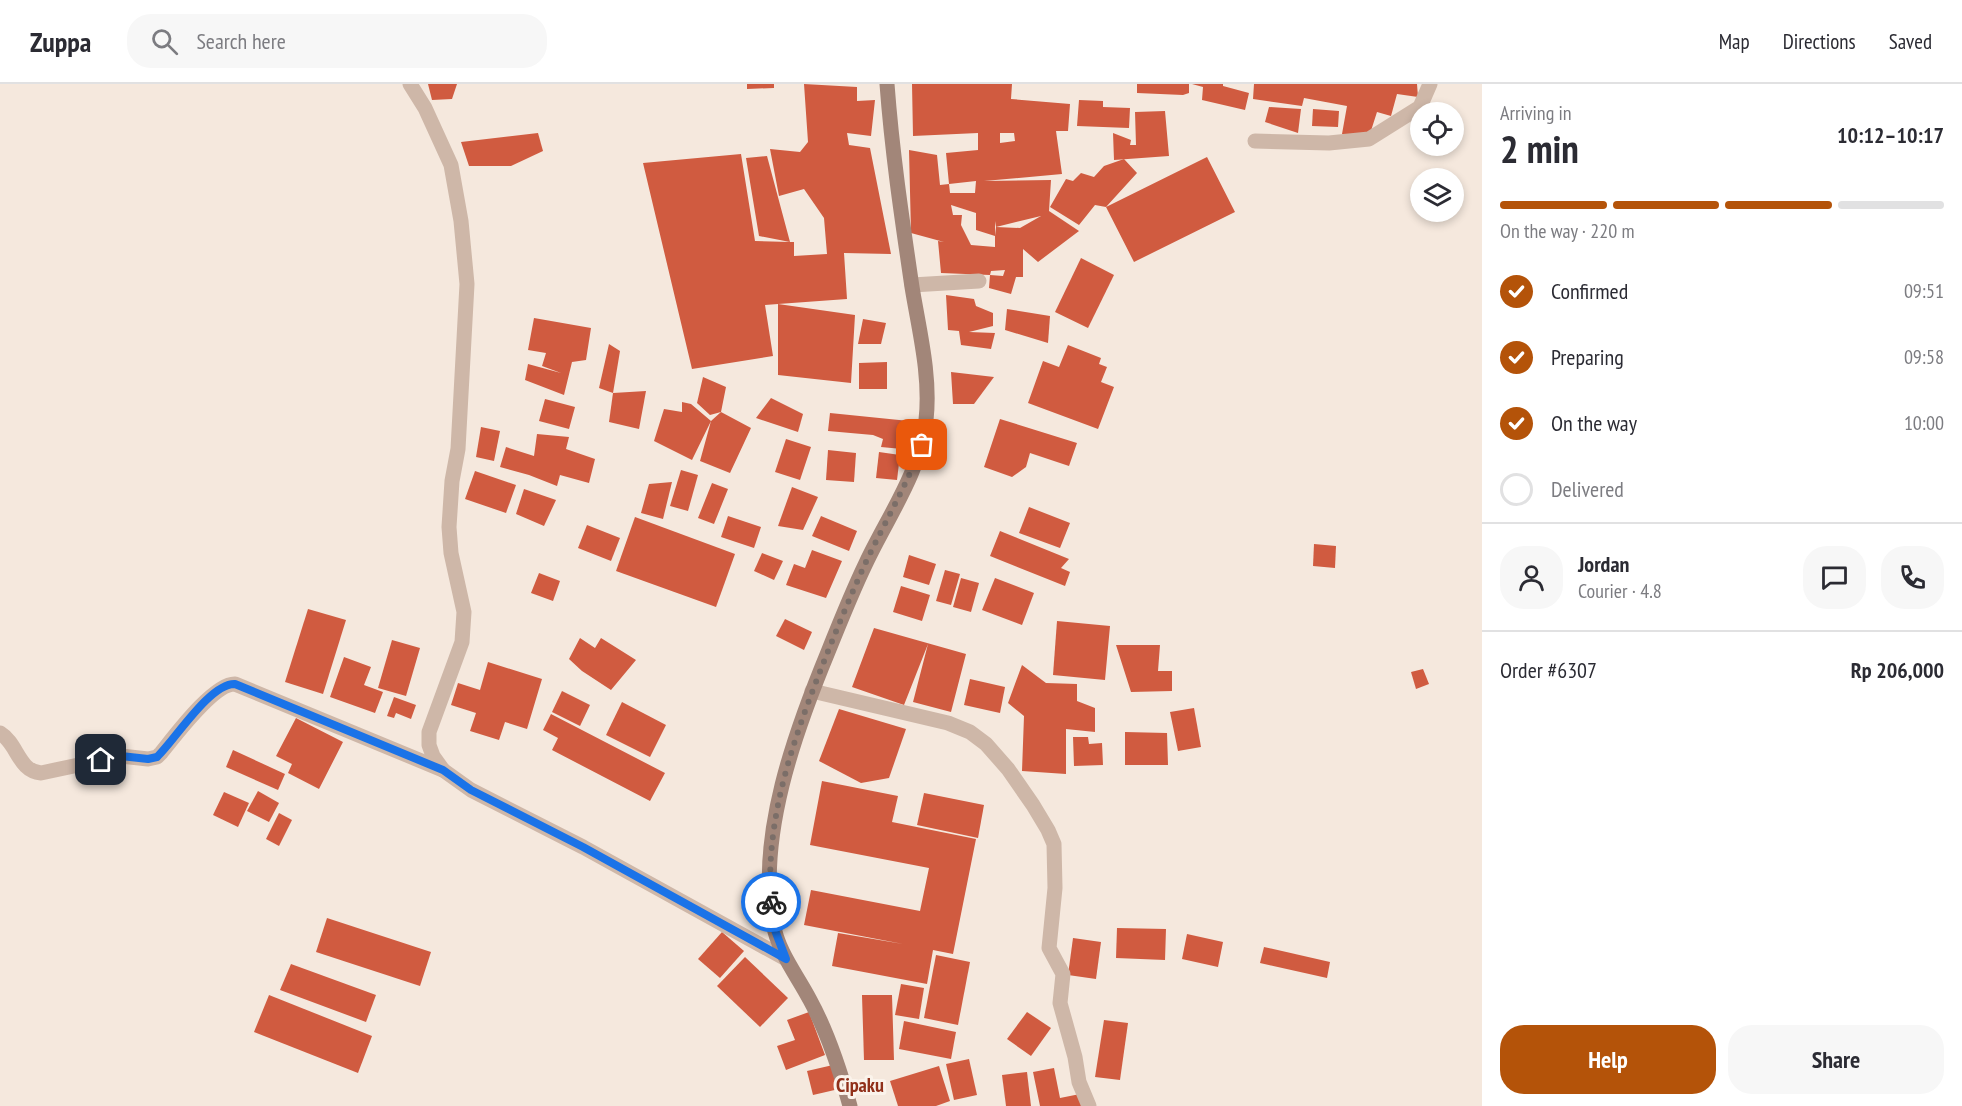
<!DOCTYPE html>
<meta charset="utf-8">
<style>
:root{--surface:#fff;--page:#f7f7f7;--text:#2b2b33;--muted:#7c7c81;--line:#e1e1e2;--accent:#b45309}
body{margin:0;font-family:"PT Sans Narrow",sans-serif;background:var(--page);color:var(--text);height:100vh;display:flex;flex-direction:column;font-size:22px;white-space:nowrap}
*{box-sizing:border-box;margin:0}
p{font-size:20px;color:var(--muted)}
.icon{flex:none;width:33px;height:33px;fill:none;stroke:currentColor;stroke-width:2;stroke-linecap:round;stroke-linejoin:round}
.map{position:relative;flex:1;overflow:hidden}
.side{display:flex;flex-direction:column;background:var(--surface);width:480px}
.side>*{flex:none}
.tools{position:absolute;left:1410px;top:18px;display:grid;gap:12px}
.tools a{display:grid;place-items:center;width:54px;height:54px;border-radius:50%;background:var(--surface);box-shadow:0 3px 9px #0003;font-size:30px}
.pin{position:absolute;display:grid;place-items:center;width:51px;height:51px;color:#fff;margin:-26px;border-radius:12px;box-shadow:0 3px 9px #0006}
.courier{position:absolute;display:grid;place-items:center;width:60px;height:60px;margin:-30px;border:4px solid #1a73e8;border-radius:50%;background:#fff;color:#222;box-shadow:0 2px 8px #0007}
.headline em{font-style:normal;font-weight:700}
.headline div{display:flex;flex-direction:column-reverse}
.headline{display:flex;align-items:center;justify-content:space-between;height:102px;padding:0 18px}
h1{font-size:39px;font-weight:700;line-height:45px}
.bar{display:grid;grid-template-columns:repeat(4,1fr);gap:9px 6px;align-content:center;height:72px;padding:0 18px}
.bar i{height:8px;border-radius:4px;background:var(--line)}
.bar .active{background:var(--accent)}
.bar p{grid-column:span 4}
.line{display:flex;align-items:center;gap:15px;padding:0 18px;border-top:2px solid var(--line)}
.line div{flex:1}
.round{display:grid;place-items:center;flex:none;width:63px;height:63px;border-radius:24px;background:var(--page)}
ol{padding:0 18px;list-style:none}
li{display:flex;align-items:center;gap:18px;height:66px}
li p{margin-inline-start:auto}
li .icon{padding:6px;border-radius:50%;background:var(--accent);color:#fff;stroke-width:4}
li:last-child{color:var(--muted)}
li i{width:33px;height:33px;border:3px solid var(--line);border-radius:50%}
.button{display:flex;gap:12px;margin-top:auto;padding:12px 18px}
.button a{flex:1;height:69px;border-radius:24px;background:var(--accent);color:#fff;font-size:24px;font-weight:700;line-height:69px;text-align:center}
.button a+a{background:var(--page);color:var(--text)}
header{display:flex;align-items:center;gap:36px;box-sizing:border-box;height:84px;padding:0 30px;background:var(--surface);border-bottom:2px solid var(--line)}
header strong{font-size:28px}
nav{display:flex;gap:33px;margin-inline-start:auto;font-size:21px}
.search{width:420px;height:54px;background:var(--page);display:flex;align-items:center;gap:15px;box-sizing:border-box;padding:0 21px;border-radius:24px;color:var(--muted);font-size:22px}
main{display:flex;flex:1;min-height:0}
.map>svg:first-child{display:block}
.building{fill:#d05b40;fill-rule:evenodd}
.lines{fill:none;stroke-linecap:round;stroke-linejoin:round}
.street{stroke:#ceb7a8;stroke-width:15}
.secondary{stroke:#a28679;stroke-width:15}
.done{stroke:#7b6e68;stroke-width:6;stroke-dasharray:0 10.8}
.route{stroke:#1a73e8;stroke-width:8}
.labels{text-anchor:middle;dominant-baseline:central;stroke-width:6;stroke-linejoin:round;paint-order:stroke}
.quarter-label{font-size:20px;font-weight:bold;fill:#91301a;stroke:#fbf3eb}
</style>
<header>
<strong>Zuppa</strong>
<div class="search"><svg class="icon" aria-label="search" viewBox="0 0 24 24"><circle cx="10" cy="10" r="6"/><path d="M15 15l6 6"/></svg>Search here</div>
<nav><a>Map</a><a>Directions</a><a>Saved</a></nav>
</header>
<main>
<div class="map">
<svg width="1482" height="1022" viewBox="0 0 1482 1022">
<rect width="100%" height="100%" fill="#f5e8dd"/>
<g class="building">
<path d="M 428,0 L 457,0 L 452,15 L 432,16 Z"/>
<path d="M 747,0 L 774,0 L 774,4 L 747,5 Z"/>
<path d="M 804,0 L 857,3 L 857,17 L 875,16 L 871,52 L 847,49 L 849,61 L 870,64 L 891,170 L 844,169 L 847,215 L 778,220 L 855,231 L 851,299 L 778,291 L 778,220 L 765,221 L 773,272 L 692,285 L 643,79 L 741,70 L 755,157 L 790,158 L 759,152 L 746,74 L 767,72 L 790,158 L 794,158 L 794,172 L 827,170 L 824,134 L 804,105 L 779,112 L 770,65 L 800,68 L 808,58 Z"/>
<path d="M 912,0 L 1012,0 L 1011,15 L 1070,20 L 1068,47 L 1056,47 L 1062,90 L 984,97 L 1051,96 L 1049,127 L 1079,147 L 1038,178 L 1023,165 L 1023,193 L 1016,193 L 1011,210 L 989,204 L 990,191 L 1003,192 L 1005,186 L 991,187 L 990,191 L 941,189 L 938,157 L 944,158 L 911,149 L 909,66 L 937,71 L 940,101 L 949,100 L 950,109 L 975,109 L 976,97 L 949,100 L 946,69 L 978,66 L 978,49 L 913,52 ZM 1000,49 L 1014,49 L 1015,57 L 1000,59 ZM 951,121 L 976,129 L 976,146 L 995,152 L 995,163 L 971,161 L 961,141 L 962,131 L 953,131 ZM 1041,132 L 1020,144 L 996,143 L 995,152 L 995,137 L 996,143 Z"/>
<path d="M 1137,0 L 1189,0 L 1189,9 L 1183,11 L 1137,9 Z"/>
<path d="M 1192,0 L 1223,0 L 1223,2 L 1249,9 L 1245,26 L 1202,16 L 1203,3 Z"/>
<path d="M 1254,0 L 1417,0 L 1418,13 L 1397,10 L 1391,32 L 1377,28 L 1369,53 L 1342,50 L 1347,22 L 1304,14 L 1302,22 L 1253,15 Z"/>
<path d="M 1079,16 L 1103,17 L 1103,23 L 1130,24 L 1129,44 L 1077,42 Z"/>
<path d="M 1269,23 L 1301,25 L 1298,49 L 1265,38 Z"/>
<path d="M 1313,25 L 1339,27 L 1338,43 L 1312,42 Z"/>
<path d="M 1165,27 L 1169,72 L 1114,76 L 1113,49 L 1131,56 L 1130,61 L 1136,61 L 1135,28 Z"/>
<path d="M 538,49 L 543,67 L 511,82 L 469,82 L 461,58 Z"/>
<path d="M 1207,73 L 1235,128 L 1134,178 L 1106,123 L 1095,121 L 1079,141 L 1050,123 L 1066,95 L 1073,97 L 1081,89 L 1094,93 L 1104,82 L 1124,75 L 1137,89 L 1106,123 Z"/>
<path d="M 1081,174 L 1114,191 L 1088,244 L 1055,228 Z"/>
<path d="M 946,211 L 974,215 L 976,222 L 993,229 L 993,242 L 969,248 L 995,249 L 991,265 L 961,261 L 959,247 L 948,246 Z"/>
<path d="M 1007,225 L 1050,232 L 1048,259 L 1005,246 Z"/>
<path d="M 534,234 L 591,244 L 586,276 L 572,278 L 564,311 L 525,296 L 528,280 L 561,289 L 542,282 L 546,269 L 528,266 Z"/>
<path d="M 863,235 L 886,239 L 881,260 L 858,260 Z"/>
<path d="M 609,260 L 620,267 L 613,309 L 599,304 Z"/>
<path d="M 1068,261 L 1101,274 L 1099,280 L 1107,283 L 1101,298 L 1114,303 L 1098,345 L 1028,319 L 1043,277 L 1059,283 Z"/>
<path d="M 887,278 L 887,305 L 859,305 L 859,279 Z"/>
<path d="M 951,288 L 994,293 L 974,320 L 953,320 Z"/>
<path d="M 703,293 L 726,303 L 721,328 L 751,344 L 730,389 L 700,377 L 711,337 L 692,376 L 654,357 L 664,325 L 682,328 L 682,318 L 691,320 L 711,337 L 721,328 L 710,331 L 697,319 Z"/>
<path d="M 646,307 L 639,345 L 609,338 L 613,309 Z"/>
<path d="M 771,314 L 803,330 L 798,348 L 756,334 Z"/>
<path d="M 545,315 L 575,323 L 569,345 L 539,337 Z"/>
<path d="M 830,329 L 909,337 L 902,365 L 881,363 L 883,355 L 873,351 L 828,347 Z"/>
<path d="M 1000,335 L 1077,359 L 1069,382 L 1030,369 L 1026,383 L 1012,393 L 984,383 Z"/>
<path d="M 481,343 L 500,347 L 494,377 L 476,373 Z"/>
<path d="M 537,350 L 569,353 L 566,365 L 595,375 L 589,399 L 560,391 L 557,402 L 529,391 L 500,383 L 506,363 L 534,372 Z"/>
<path d="M 786,355 L 811,363 L 800,396 L 775,388 Z"/>
<path d="M 828,366 L 856,369 L 854,398 L 826,396 Z"/>
<path d="M 879,368 L 900,371 L 897,396 L 876,394 Z"/>
<path d="M 681,386 L 698,391 L 688,427 L 670,422 Z"/>
<path d="M 475,387 L 516,401 L 506,429 L 465,415 Z"/>
<path d="M 672,398 L 663,435 L 641,429 L 649,400 Z"/>
<path d="M 712,399 L 728,405 L 714,440 L 698,434 Z"/>
<path d="M 792,403 L 818,413 L 803,446 L 778,442 Z"/>
<path d="M 524,405 L 556,416 L 544,442 L 516,430 Z"/>
<path d="M 1029,423 L 1070,439 L 1060,464 L 1019,449 Z"/>
<path d="M 728,432 L 761,443 L 754,464 L 721,453 Z"/>
<path d="M 821,432 L 857,447 L 849,467 L 812,452 Z"/>
<path d="M 635,433 L 735,470 L 716,523 L 616,487 Z"/>
<path d="M 587,441 L 620,454 L 611,477 L 578,464 Z"/>
<path d="M 1000,447 L 1069,475 L 1061,484 L 1070,488 L 1065,502 L 990,472 Z"/>
<path d="M 1314,460 L 1336,462 L 1335,484 L 1313,482 Z"/>
<path d="M 812,466 L 842,477 L 826,514 L 786,501 L 794,480 L 805,484 Z"/>
<path d="M 762,469 L 783,477 L 774,496 L 754,487 Z"/>
<path d="M 909,471 L 936,480 L 929,501 L 903,493 Z"/>
<path d="M 945,486 L 960,490 L 951,521 L 936,517 Z"/>
<path d="M 539,489 L 560,497 L 553,517 L 531,509 Z"/>
<path d="M 961,494 L 979,499 L 971,528 L 953,523 Z"/>
<path d="M 995,494 L 1034,509 L 1022,541 L 982,526 Z"/>
<path d="M 901,502 L 930,511 L 922,537 L 893,528 Z"/>
<path d="M 308,525 L 346,536 L 323,610 L 285,598 Z"/>
<path d="M 785,535 L 812,548 L 804,566 L 776,552 Z"/>
<path d="M 1057,537 L 1110,542 L 1105,596 L 1053,591 Z"/>
<path d="M 874,544 L 966,570 L 951,628 L 913,618 L 928,560 L 904,621 L 852,603 Z"/>
<path d="M 580,554 L 595,564 L 601,554 L 636,576 L 611,606 L 582,587 L 569,575 Z"/>
<path d="M 392,556 L 420,564 L 406,612 L 378,604 Z"/>
<path d="M 1116,561 L 1160,561 L 1158,587 L 1172,587 L 1172,607 L 1131,608 Z"/>
<path d="M 344,573 L 371,583 L 364,601 L 383,608 L 375,629 L 330,613 Z"/>
<path d="M 488,578 L 542,595 L 527,645 L 505,638 L 499,656 L 470,647 L 476,629 L 451,621 L 458,599 L 480,606 Z"/>
<path d="M 1022,581 L 1046,599 L 1077,600 L 1077,617 L 1095,624 L 1095,648 L 1066,645 L 1066,690 L 1022,687 L 1024,632 L 1008,619 Z"/>
<path d="M 1423,585 L 1429,600 L 1416,605 L 1411,588 Z"/>
<path d="M 970,595 L 1005,603 L 1000,629 L 964,621 Z"/>
<path d="M 562,607 L 590,621 L 580,642 L 552,628 Z"/>
<path d="M 394,613 L 416,621 L 411,635 L 396,629 L 394,634 L 387,632 Z"/>
<path d="M 622,618 L 666,641 L 650,673 L 606,651 Z"/>
<path d="M 1194,624 L 1201,663 L 1178,667 L 1170,628 Z"/>
<path d="M 839,625 L 906,645 L 889,694 L 861,699 L 819,677 Z"/>
<path d="M 551,630 L 665,689 L 650,717 L 552,666 L 558,654 L 543,646 Z"/>
<path d="M 296,634 L 343,658 L 319,705 L 288,689 L 292,680 L 276,672 Z"/>
<path d="M 1125,648 L 1167,649 L 1168,681 L 1125,681 Z"/>
<path d="M 1073,653 L 1088,653 L 1089,660 L 1102,659 L 1103,681 L 1074,682 Z"/>
<path d="M 233,666 L 285,690 L 278,706 L 226,683 Z"/>
<path d="M 822,697 L 898,712 L 892,738 L 976,755 L 953,870 L 933,866 L 927,900 L 832,882 L 838,849 L 903,860 L 804,841 L 811,806 L 920,827 L 929,784 L 810,761 Z"/>
<path d="M 258,707 L 279,719 L 269,738 L 247,727 Z"/>
<path d="M 224,708 L 249,719 L 238,743 L 213,731 Z"/>
<path d="M 924,709 L 984,721 L 978,754 L 917,741 Z"/>
<path d="M 279,729 L 292,736 L 279,762 L 266,755 Z"/>
<path d="M 327,834 L 431,868 L 420,902 L 316,868 Z"/>
<path d="M 1117,844 L 1166,845 L 1165,876 L 1116,874 Z"/>
<path d="M 722,848 L 744,867 L 720,894 L 698,875 Z"/>
<path d="M 1187,850 L 1223,858 L 1218,883 L 1182,875 Z"/>
<path d="M 1073,854 L 1101,858 L 1096,895 L 1068,891 Z"/>
<path d="M 1264,863 L 1330,878 L 1327,894 L 1260,879 Z"/>
<path d="M 936,871 L 970,878 L 958,941 L 924,934 Z"/>
<path d="M 745,873 L 788,914 L 760,943 L 717,902 Z"/>
<path d="M 291,880 L 376,911 L 366,938 L 280,906 Z"/>
<path d="M 901,900 L 924,904 L 919,935 L 895,931 Z"/>
<path d="M 269,911 L 372,952 L 358,989 L 254,948 Z"/>
<path d="M 862,911 L 892,911 L 894,976 L 864,976 Z"/>
<path d="M 809,928 L 825,971 L 786,986 L 777,962 L 795,956 L 787,936 Z"/>
<path d="M 1027,928 L 1051,944 L 1031,972 L 1007,955 Z"/>
<path d="M 1104,936 L 1128,939 L 1120,996 L 1095,993 Z"/>
<path d="M 904,937 L 956,948 L 951,975 L 899,965 Z"/>
<path d="M 969,975 L 977,1011 L 954,1016 L 946,980 Z"/>
<path d="M 833,981 L 839,1005 L 813,1011 L 807,987 Z"/>
<path d="M 939,982 L 950,1017 L 936,1022 L 898,1022 L 890,997 Z"/>
<path d="M 1054,984 L 1060,1014 L 1080,1010 L 1083,1022 L 1040,1022 L 1033,988 Z"/>
<path d="M 1027,988 L 1031,1022 L 1006,1022 L 1002,991 Z"/>
</g>
<g class="lines">
<g class="street">
<path d="M 410,0 L 425,24 L 451,81 L 461,137 L 467,200 L 458,365 L 452,397 L 449,443 L 451,469 L 464,528 L 462,558 L 429,648 L 429,661 L 433,672 L 443,686 L 471,706 L 583,763 L 786,875"/>
<path d="M 1255,57 L 1329,59 L 1369,55 L 1420,23 L 1430,0"/>
<path d="M 912,201 L 979,197"/>
<path d="M 812,607 L 948,639 L 970,648 L 986,660 L 1008,685 L 1033,721 L 1048,746 L 1054,760 L 1055,804 L 1049,864 L 1063,890 L 1060,919 L 1075,973 L 1079,998 L 1089,1022"/>
<path d="M 0,649 C 18,660 18,687 41,689 L 121,672 L 148,675 L 157,673 L 161,669 C 174,653 214,599 235,600 L 443,686"/>
</g>
<path class="secondary" d="M 850,1022 C 840,986 828,949 810,916 C 797,891 778,868 773,839 C 757,752 795,648 828,568 C 840,538 852,508 866,479 C 887,434 921,387 926,336 C 931,292 919,246 912,203 C 902,135 892,68 887,0"/>
</g>
<g class="lines">
<path class="done" d="M 771,818 C 765,736 793,656 823,580 C 836,547 850,513 865,480 C 884,440 906,402 922,361"/>
<path class="route" d="M 101,676 L 121,672 L 148,675 L 157,673 C 175,656 210,599 235,600 L 443,686 L 471,706 L 583,763 L 786,875 L 773,841 L 771,818"/>
</g>
<g class="labels">
<g class="quarter-label">
<text x="860" y="1001">Cipaku</text>
</g>
</g>
</svg>
<div class="tools">
<a><svg class="icon" aria-label="locate" viewBox="0 0 24 24"><circle cx="12" cy="12" r="6"/><path d="M12 2v4M12 18v4M2 12h4M18 12h4"/></svg></a>
<a><svg class="icon" aria-label="layers" viewBox="0 0 24 24"><path d="M12 4l9 5-9 5-9-5zM3 14l9 5 9-5"/></svg></a>
</div>
<div class="pin" style="left:922px;top:361px;background:#ea580c"><svg class="icon" aria-label="bag" viewBox="0 0 24 24"><path d="M5 8h14l-1 12H6zM9 8a3 3 0 0 1 6 0"/></svg></div>
<div class="pin" style="left:101px;top:676px;background:#1f2937"><svg class="icon" aria-label="home" viewBox="0 0 24 24"><path d="M3 11l9-7 9 7M6 9v11h12V9"/></svg></div>
<div class="courier" style="left:771px;top:818px"><svg class="icon" aria-label="bike" viewBox="0 0 24 24"><circle cx="6" cy="16" r="4"/><circle cx="18" cy="16" r="4"/><path d="M6 16l4-8h5l3 8M10 8l3 8H6M13 5h3"/></svg></div>
</div>
<section class="side">
<div class="headline"><div><h1>2 min</h1><p>Arriving in</p></div><em>10:12–10:17</em></div>
<div class="bar"><i class="active"></i><i class="active"></i><i class="active"></i><i></i><p>On the way · 220 m</p></div>
<ol>
<li><svg class="icon" aria-label="check" viewBox="0 0 24 24"><path d="M5 12l5 5 9-10"/></svg>Confirmed<p>09:51</p></li>
<li><svg class="icon" aria-label="check" viewBox="0 0 24 24"><path d="M5 12l5 5 9-10"/></svg>Preparing<p>09:58</p></li>
<li><svg class="icon" aria-label="check" viewBox="0 0 24 24"><path d="M5 12l5 5 9-10"/></svg>On the way<p>10:00</p></li>
<li><i></i>Delivered</li>
</ol>
<div class="line" style="height:108px"><a class="round"><svg class="icon" aria-label="person" viewBox="0 0 24 24"><circle cx="12" cy="8" r="4"/><path d="M4 21q1-7 8-7t8 7"/></svg></a><div><b>Jordan</b><p>Courier · 4.8</p></div><a class="round"><svg class="icon" aria-label="chat" viewBox="0 0 24 24"><path d="M4 5h16v11H9l-5 4z"/></svg></a><a class="round"><svg class="icon" aria-label="phone" viewBox="0 0 24 24"><path d="M5 4h4l2 5-3 2q2 4 5 5l2-3 5 2v4C11 20 4 13 5 4z"/></svg></a></div>
<div class="line" style="height:78px"><div>Order #6307</div><b>Rp 206,000</b></div>
<div class="button"><a>Help</a><a>Share</a></div>
</section>
</main>
